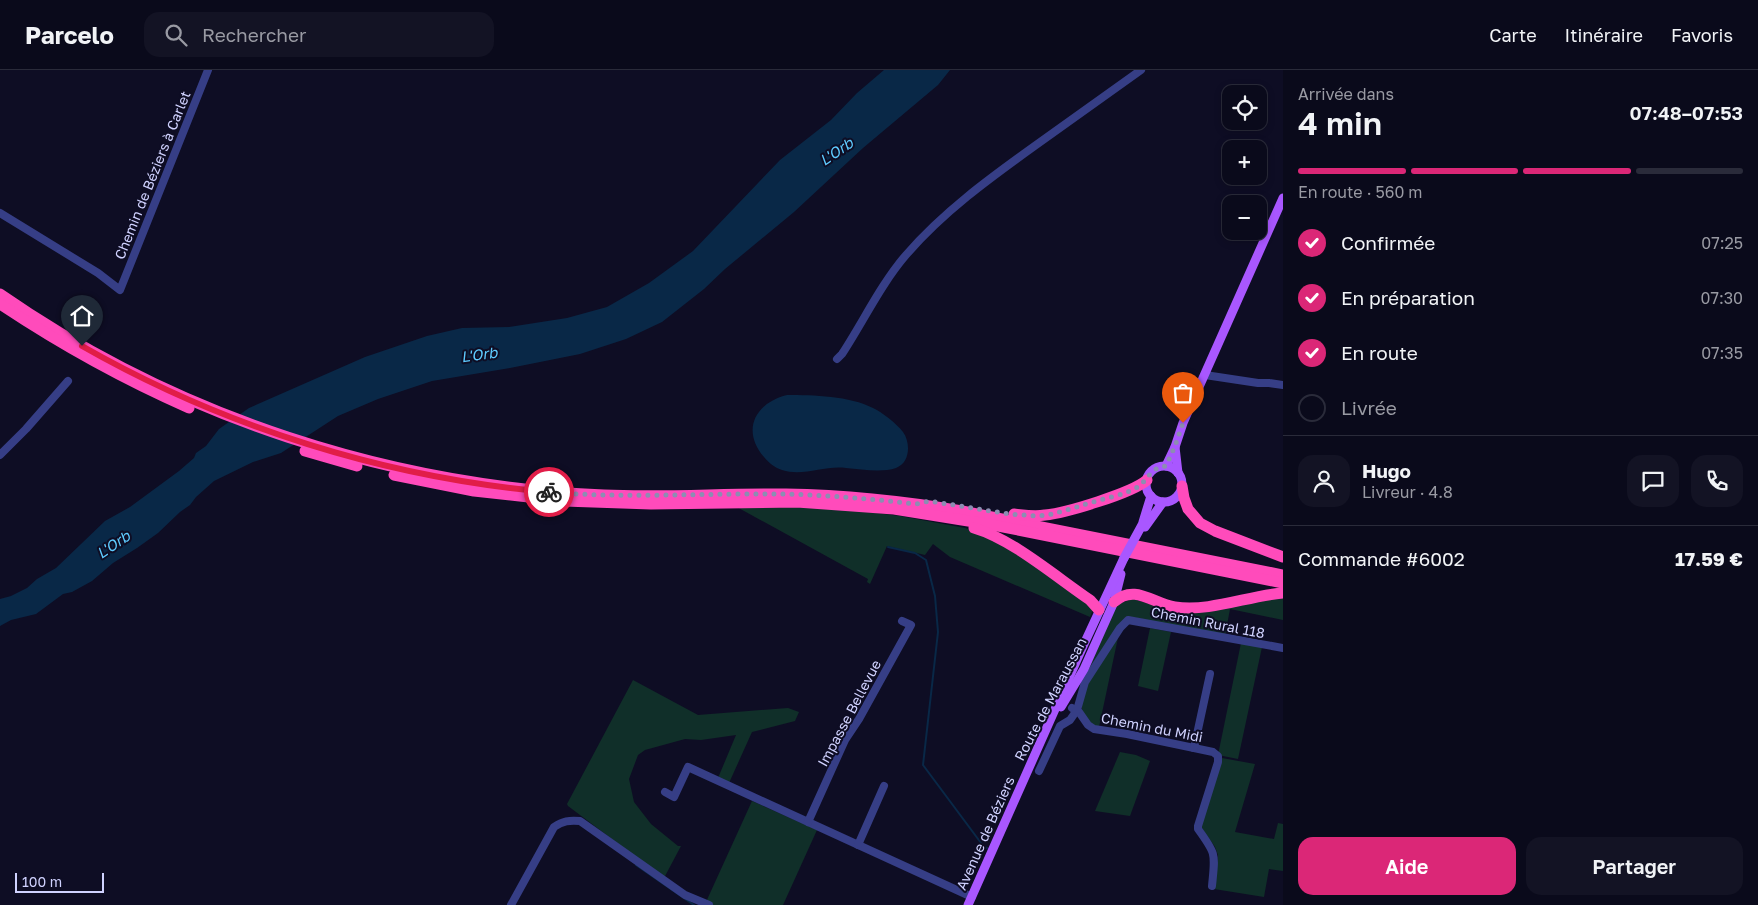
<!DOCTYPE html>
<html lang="fr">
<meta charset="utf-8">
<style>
:root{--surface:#0a0a1b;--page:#131324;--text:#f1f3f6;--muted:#999aa3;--line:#2a2b3a;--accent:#db2777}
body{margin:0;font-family:"Golos Text",sans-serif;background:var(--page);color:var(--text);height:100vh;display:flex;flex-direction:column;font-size:19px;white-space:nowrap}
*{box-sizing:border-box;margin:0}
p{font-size:16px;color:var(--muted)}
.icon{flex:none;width:28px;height:28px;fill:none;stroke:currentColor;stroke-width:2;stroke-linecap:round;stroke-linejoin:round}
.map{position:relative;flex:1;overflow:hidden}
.panel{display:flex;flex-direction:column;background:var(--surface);width:475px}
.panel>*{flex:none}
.tools{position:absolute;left:1222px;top:15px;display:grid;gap:10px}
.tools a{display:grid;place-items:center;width:45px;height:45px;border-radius:10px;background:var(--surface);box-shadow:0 2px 8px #0003,0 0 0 1px var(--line);font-size:25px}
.scale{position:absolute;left:15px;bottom:12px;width:89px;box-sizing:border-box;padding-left:5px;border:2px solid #d0d2ff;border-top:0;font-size:14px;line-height:18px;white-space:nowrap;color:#d0d2ff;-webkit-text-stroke:4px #0e0d24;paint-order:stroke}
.pin{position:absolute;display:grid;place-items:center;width:42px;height:42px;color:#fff;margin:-51px -21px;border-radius:50% 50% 50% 0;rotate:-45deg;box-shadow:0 0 5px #0007}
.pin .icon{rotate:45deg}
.courier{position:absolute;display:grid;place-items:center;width:50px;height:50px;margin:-25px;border:4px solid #e11d48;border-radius:50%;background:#fff;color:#222;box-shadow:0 1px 6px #0007}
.head em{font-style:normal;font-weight:600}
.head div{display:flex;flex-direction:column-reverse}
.head{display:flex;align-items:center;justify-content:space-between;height:85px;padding:0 15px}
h1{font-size:32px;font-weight:600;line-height:38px}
.bar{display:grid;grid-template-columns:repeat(4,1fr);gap:8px 5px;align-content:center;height:60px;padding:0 15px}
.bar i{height:6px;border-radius:4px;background:var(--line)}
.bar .active{background:var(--accent)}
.bar p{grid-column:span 4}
.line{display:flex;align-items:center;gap:12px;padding:0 15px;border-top:1px solid var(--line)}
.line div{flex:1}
.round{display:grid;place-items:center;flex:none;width:52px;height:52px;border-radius:15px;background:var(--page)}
ol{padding:0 15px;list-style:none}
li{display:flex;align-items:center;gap:15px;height:55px}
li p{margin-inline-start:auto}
li .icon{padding:5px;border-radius:50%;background:var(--accent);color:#fff;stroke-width:4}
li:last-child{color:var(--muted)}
li i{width:28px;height:28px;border:2px solid var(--line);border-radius:50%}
.cta{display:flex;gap:10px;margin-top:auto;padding:10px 15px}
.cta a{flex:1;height:58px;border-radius:15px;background:var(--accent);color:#fff;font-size:20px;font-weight:600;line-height:58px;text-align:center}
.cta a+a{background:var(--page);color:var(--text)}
header{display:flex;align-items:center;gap:30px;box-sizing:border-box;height:70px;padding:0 25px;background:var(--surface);border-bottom:1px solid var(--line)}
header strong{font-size:24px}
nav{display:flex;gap:28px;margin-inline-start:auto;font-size:18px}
.search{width:350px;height:45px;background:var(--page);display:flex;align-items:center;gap:12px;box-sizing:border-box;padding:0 18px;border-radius:15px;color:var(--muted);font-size:19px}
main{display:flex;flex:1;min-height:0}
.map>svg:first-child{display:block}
.green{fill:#102f29}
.water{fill:#092847}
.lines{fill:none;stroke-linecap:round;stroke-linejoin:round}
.stream{stroke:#092847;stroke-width:2}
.minor{stroke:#363e86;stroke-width:8}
.major{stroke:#a957ff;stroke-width:9}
.highway{stroke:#ff4bbb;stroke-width:11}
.major-bridge{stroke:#a957ff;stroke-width:9}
.done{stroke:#8c8db2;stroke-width:5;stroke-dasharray:0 9}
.route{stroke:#e11d48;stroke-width:6}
.labels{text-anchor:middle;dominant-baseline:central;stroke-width:4;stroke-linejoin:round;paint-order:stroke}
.street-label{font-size:14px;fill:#d0d2ff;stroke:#0e0d24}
.water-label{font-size:15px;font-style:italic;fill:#5ecbff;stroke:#0e0d24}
</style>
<header>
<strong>Parcelo</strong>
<div class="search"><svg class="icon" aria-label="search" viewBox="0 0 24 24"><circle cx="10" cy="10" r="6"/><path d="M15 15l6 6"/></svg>Rechercher</div>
<nav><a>Carte</a><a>Itinéraire</a><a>Favoris</a></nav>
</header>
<main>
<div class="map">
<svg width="1283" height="835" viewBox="0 0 1283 835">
<rect width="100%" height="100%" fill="#0e0d24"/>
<g class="green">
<path d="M 776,435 L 853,440 L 900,446 L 965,458 L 987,465 L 1000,472 L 1094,537 L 1090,547 L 950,487 L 933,474 L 925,485 L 887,476 L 870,514 L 867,512 L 868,509 L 735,436 Z"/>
<path d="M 1283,525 L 1283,550 L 1230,539 L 1225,566 L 1132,547 L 1080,613 L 1114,539 L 1121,533 L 1133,529 L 1160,537 Z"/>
<path d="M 1150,558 L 1171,562 L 1158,621 L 1138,616 Z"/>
<path d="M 1119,563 L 1099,657 L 1092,655 C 1088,650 1083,645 1082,639 C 1079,616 1107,582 1119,563 Z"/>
<path d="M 1241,573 L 1262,577 L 1238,689 L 1218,685 Z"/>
<path d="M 633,610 L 698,645 L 788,638 L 799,642 L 795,651 L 752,662 L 729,713 L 718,708 L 736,665 L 701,670 L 685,669 L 645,680 L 638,685 L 629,709 L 634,732 L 651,754 L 678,776 L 681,776 L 664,808 L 568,736 L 567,734 Z"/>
<path d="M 1120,682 L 1136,685 L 1150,691 L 1130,746 L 1095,741 Z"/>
<path d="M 1222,688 L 1255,694 L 1235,762 L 1274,769 L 1278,753 L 1283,754 L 1283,801 L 1269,799 L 1264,827 L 1214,819 L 1218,785 L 1215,777 L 1202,758 L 1199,757 Z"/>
<path d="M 752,731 L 817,760 L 783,835 L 713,835 L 706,832 Z"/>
</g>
<g class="water">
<path d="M 884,0 L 950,0 L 938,15 L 863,78 L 794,142 L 725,199 L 704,219 L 662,252 L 626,269 L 580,284 L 510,298 L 432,311 L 378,329 L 338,346 L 281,383 L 253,392 L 214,411 L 196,427 L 190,435 L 180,442 L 158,463 L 137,478 L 113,493 L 92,511 L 72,522 L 63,524 L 36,544 L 11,550 L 0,556 L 0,529 L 11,526 L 27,518 L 37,509 L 56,498 L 105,451 L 130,437 L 179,401 L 194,388 L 196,383 L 206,376 L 219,359 L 249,338 L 365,287 L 427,266 L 462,258 L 509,257 L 567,248 L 607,237 L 649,213 L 693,181 L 780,90 L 831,50 L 857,23 Z"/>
<path d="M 787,325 C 813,325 850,326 873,338 C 883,343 896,353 903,362 C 911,373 910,393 896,398 C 881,403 861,399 846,398 C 825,395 803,407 782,400 C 775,398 769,393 764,387 C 741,360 755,333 787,325 Z"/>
</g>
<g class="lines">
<g class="stream">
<path d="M 888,477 L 915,483 L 926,490 L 935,526 L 938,562 L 923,695 L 984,777 L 987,778"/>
<path d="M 636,795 L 694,835"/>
</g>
<g class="minor">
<path d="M 0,143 L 98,203 L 120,220 L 208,0"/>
<path d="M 837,289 L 842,284 C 863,252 881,214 906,185 C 943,142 990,108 1036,75 C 1071,50 1106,25 1141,0"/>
<path d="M 1205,305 L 1258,313 L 1269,313 L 1283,315"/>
<path d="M 0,385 L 26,359 L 68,311"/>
<path d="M 1072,638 L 1079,642 L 1088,655 L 1094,659 L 1127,664 L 1194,678 L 1213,682 L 1218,686 L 1218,692 L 1198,756 L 1198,759 C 1217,785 1215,784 1212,816"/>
<path d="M 1194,678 L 1210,604"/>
<path d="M 1039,701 L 1060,656 L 1070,650 L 1077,640 L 1085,612 L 1120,558 L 1128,550 L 1283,578"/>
<path d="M 665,722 L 674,727 L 688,697 L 972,827"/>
<path d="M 808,752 L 845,670 L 859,649 L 911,555 L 902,551"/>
<path d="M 858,775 L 884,716"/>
<path d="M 511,835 L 554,757 C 563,751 569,750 580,751 L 685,825 L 709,835"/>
</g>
<g class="major">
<path d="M 1175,377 L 1178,403"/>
<path d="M 1166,396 L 1175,377 L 1183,353 L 1283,128"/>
<circle cx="1164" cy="414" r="18"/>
<path d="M 1143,452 L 1151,426"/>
<path d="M 1145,457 L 1163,432"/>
<path d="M 1061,637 L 1084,599 L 1101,561 L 1114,532 L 1121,504"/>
<path d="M 968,835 L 1084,574 L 1124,488"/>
</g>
<g class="highway">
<path d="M 0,224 C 177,347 390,416 604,425 C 665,428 725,423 786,424 C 845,425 903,431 962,441 L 1283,505"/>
<path d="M 0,234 C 60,274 123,309 189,338"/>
<path d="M 305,381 L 357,396"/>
<path d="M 394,405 L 474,421 L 564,431 L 651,434 L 797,432 L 894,439 L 993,455 L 1283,513"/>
<path d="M 1182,416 L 1184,428 L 1188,439 L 1200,453 L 1215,461 L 1283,487"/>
<path d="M 1014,444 C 1024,445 1034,447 1045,445 C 1066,443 1132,423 1147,410"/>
<path d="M 974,458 C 1012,469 1056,507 1090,530 L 1099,540"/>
<path d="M 1114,532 C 1135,513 1153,534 1175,537 C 1211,542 1247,526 1283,523"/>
</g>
<path class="major-bridge" d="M 1124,488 L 1142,455"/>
</g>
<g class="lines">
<path class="done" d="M 549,422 C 617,428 685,424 753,424 C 808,423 862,428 916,434 L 929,431 L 1009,444 L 1038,446 L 1048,445 C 1065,441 1082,435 1100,430 C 1112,427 1125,424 1136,418 C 1148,411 1150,397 1166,396 L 1175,376 L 1183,353"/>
<path class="route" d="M 82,276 C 224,357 386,408 549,422"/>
</g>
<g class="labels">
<g class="street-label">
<text transform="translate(152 105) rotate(-68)">Chemin de Béziers à Carlet</text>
<text transform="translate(1208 552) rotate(11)">Chemin Rural 118</text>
<text transform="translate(1050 629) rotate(-62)">Route de Maraussan</text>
<text transform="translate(849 643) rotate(-62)">Impasse Bellevue</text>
<text transform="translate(1152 657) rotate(11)">Chemin du Midi</text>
<text transform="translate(985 763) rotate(-66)">Avenue de Béziers</text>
</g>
<g class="water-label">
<text transform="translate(836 81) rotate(-34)">L'Orb</text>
<text transform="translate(479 284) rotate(-8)">L'Orb</text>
<text transform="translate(113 474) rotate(-34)">L'Orb</text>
</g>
</g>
</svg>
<div class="tools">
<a><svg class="icon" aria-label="locate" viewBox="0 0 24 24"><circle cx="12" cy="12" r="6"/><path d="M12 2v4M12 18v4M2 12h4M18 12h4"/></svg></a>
<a>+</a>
<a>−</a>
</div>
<div class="scale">100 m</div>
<div class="pin" style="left:1183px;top:353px;background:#ea580c"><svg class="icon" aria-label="bag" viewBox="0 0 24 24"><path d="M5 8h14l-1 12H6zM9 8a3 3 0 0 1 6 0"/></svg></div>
<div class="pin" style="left:82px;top:276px;background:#1f2937"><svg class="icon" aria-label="home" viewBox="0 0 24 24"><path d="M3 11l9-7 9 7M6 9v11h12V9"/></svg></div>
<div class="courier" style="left:549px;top:422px"><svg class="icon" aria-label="bike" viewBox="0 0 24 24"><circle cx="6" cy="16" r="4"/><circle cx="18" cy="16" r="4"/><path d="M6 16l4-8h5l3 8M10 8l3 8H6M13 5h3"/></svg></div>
</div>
<section class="panel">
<div class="head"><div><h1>4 min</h1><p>Arrivée dans</p></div><em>07:48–07:53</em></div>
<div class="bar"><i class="active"></i><i class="active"></i><i class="active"></i><i></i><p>En route · 560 m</p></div>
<ol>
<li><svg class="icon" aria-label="check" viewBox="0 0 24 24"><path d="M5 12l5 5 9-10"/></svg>Confirmée<p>07:25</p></li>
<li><svg class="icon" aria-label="check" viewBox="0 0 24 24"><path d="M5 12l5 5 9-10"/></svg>En préparation<p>07:30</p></li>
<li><svg class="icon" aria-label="check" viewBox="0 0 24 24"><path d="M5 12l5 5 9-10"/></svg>En route<p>07:35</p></li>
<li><i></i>Livrée</li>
</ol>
<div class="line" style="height:90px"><a class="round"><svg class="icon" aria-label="person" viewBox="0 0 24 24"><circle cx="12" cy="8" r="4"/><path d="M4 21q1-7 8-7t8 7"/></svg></a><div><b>Hugo</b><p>Livreur · 4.8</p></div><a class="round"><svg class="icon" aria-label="chat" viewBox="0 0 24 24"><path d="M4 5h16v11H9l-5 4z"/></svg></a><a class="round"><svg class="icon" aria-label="phone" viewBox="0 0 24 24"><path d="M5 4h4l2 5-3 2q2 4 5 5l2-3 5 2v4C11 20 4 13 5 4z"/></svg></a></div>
<div class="line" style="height:65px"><div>Commande #6002</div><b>17.59 €</b></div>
<div class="cta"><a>Aide</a><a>Partager</a></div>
</section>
</main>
